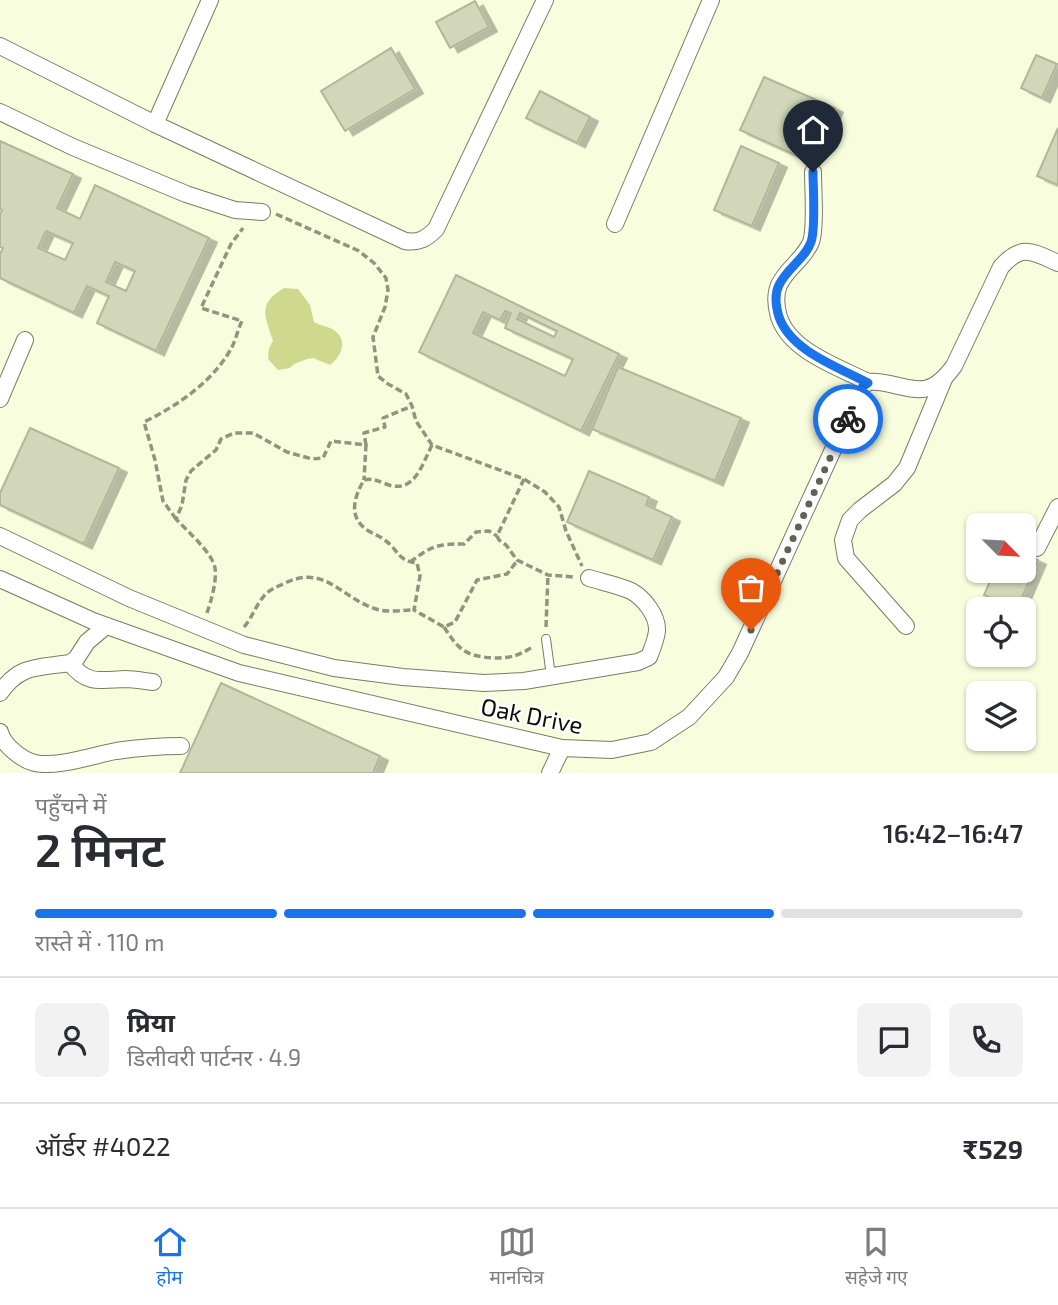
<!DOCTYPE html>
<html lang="hi">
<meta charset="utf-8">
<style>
:root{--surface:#fff;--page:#f2f2f3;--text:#2b2b33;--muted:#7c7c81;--line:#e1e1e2;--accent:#1a73e8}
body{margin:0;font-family:"Exo 2","Noto Sans Devanagari",sans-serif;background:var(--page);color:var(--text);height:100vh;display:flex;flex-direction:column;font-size:26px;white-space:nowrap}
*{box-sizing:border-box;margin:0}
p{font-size:23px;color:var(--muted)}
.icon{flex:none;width:38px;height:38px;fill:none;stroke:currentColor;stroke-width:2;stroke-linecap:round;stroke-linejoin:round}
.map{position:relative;height:773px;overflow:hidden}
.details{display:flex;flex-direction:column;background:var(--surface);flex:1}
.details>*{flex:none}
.needle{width:46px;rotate:114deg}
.fabs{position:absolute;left:966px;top:513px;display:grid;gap:14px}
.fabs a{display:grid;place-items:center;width:70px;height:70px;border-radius:10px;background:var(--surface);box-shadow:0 2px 5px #0004;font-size:35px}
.pin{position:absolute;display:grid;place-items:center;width:60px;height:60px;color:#fff;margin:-72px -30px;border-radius:50% 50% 50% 0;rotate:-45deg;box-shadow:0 0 7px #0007}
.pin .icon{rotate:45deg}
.courier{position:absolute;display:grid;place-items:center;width:70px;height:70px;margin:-35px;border:5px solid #1a73e8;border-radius:50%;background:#fff;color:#222;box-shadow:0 2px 9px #0007}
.summary em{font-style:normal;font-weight:600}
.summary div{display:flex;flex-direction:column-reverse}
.summary{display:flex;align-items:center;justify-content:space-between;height:119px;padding:0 35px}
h1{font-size:46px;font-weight:600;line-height:52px}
.bar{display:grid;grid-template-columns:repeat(4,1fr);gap:10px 7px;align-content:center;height:84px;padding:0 35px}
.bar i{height:9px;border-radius:5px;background:var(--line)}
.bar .selected{background:var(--accent)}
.bar p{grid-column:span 4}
.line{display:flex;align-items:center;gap:18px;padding:0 35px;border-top:2px solid var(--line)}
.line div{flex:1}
.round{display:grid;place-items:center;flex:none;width:74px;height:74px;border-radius:10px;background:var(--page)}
.menu{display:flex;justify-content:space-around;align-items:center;height:98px;border-top:2px solid var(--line);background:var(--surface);font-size:19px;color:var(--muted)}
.menu a{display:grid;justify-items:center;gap:4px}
.menu .selected{color:var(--accent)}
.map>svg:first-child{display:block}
.water{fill:#cfd98d}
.building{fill:#d2d7b9;stroke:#b3b79a;stroke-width:2;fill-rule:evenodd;filter:url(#shadow)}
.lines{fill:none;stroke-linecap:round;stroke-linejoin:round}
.service-casing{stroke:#7a7d62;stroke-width:10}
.minor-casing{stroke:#7a7d62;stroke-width:18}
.path{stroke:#91947e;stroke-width:3.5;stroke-dasharray:7 3.5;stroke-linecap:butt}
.service{stroke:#fff;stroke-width:8}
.minor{stroke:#fff;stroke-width:16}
.done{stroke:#616352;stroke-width:7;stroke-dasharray:0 12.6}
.route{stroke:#1a73e8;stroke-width:9}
.labels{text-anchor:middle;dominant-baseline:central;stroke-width:5;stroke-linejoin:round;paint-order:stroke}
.street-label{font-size:24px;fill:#0f1006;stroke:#fff}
</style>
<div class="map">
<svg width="1058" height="773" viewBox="0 0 1058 773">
<defs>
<filter id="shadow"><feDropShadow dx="8" dy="4.5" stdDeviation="0" flood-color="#0004"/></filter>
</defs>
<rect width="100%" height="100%" fill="#f8fdde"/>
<path class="water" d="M 284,288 L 298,289 L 310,305 L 314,322 C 320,326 329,326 335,331 C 349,341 340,358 330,365 L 313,358 L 307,359 L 294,364 L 290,368 L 278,370 L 268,359 L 269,348 L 273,341 C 265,315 257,304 284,288 Z"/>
<g class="building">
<path d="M 475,1 L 489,27 L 450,48 L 436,22 Z"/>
<path d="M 391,48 L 415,89 L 345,131 L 321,91 Z"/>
<path d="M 1036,55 L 1057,64 L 1042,98 L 1021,88 Z"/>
<path d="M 764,77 L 835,108 L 811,162 L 740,130 Z"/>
<path d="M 540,91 L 590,117 L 577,143 L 526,118 Z"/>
<path d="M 1058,128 L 1058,185 L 1037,176 Z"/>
<path d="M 0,141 L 73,174 L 57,208 L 80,219 L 95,185 L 209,238 L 156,351 L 97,323 L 109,296 L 87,286 L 74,313 L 0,278 L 0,254 L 3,248 L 0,247 L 0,215 L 2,210 L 0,209 ZM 46,231 L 73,243 L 65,260 L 38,248 ZM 115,262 L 135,271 L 126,291 L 106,282 Z"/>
<path d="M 741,146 L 779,163 L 752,226 L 714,210 Z"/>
<path d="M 456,275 L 619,354 L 581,431 L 419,352 ZM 505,311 L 511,313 L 505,328 L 573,359 L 565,376 L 473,333 L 483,312 L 500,320 ZM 520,313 L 557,331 L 554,337 L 517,319 Z"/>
<path d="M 618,367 L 741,418 L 715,481 L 592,429 Z"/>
<path d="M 30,428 L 119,468 L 84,544 L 0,505 L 0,493 Z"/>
<path d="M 589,471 L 649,497 L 646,505 L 672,517 L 653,560 L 567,522 Z"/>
<path d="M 1024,554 L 1038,560 L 1017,609 L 984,595 L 995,570 L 1024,570 Z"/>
<path d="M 221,683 L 380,756 L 373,773 L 180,773 Z"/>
</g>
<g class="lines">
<defs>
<path id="service" d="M 546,639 L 551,676"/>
<g id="minor">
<path d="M 0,46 L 155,124 L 405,241 C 419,243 426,239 436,229 L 545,0"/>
<path d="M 0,112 L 73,147 L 186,194 L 235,210 L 262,212"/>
<path d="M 155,124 L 210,0"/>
<path d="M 813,172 C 813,188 816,228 811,242 C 804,259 787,268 779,285 C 775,295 776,307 779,317 C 790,351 838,367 868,382 C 876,381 882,382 890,384 C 923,392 933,394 954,366 L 1001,267 C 1022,243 1033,252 1058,263"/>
<path d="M 615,224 L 711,0"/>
<path d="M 0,399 L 25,340"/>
<path d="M 0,536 L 129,598 L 244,645 L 334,668 L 403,677 L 484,683 L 524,681 L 638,662 L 649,657 C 652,649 656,640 657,631 C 658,616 644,598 631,591 C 618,585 602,582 589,578"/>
<path d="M 1037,548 L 1058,507"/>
<path d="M 0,579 L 93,621 L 239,673 L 562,748 L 612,750 L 651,742 L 689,717 L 726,677 L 740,653 L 859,393 L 863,386 L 868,382"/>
<path d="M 906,626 L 846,558 L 843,540 L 850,520 L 860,510 L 894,484 L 907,468 L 944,379"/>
<path d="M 70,663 C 87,685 100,680 125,679 C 134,679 144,681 153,682"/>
<path d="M 0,693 C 20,664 38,668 70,663 L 76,659 L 87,642 L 106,626"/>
<path d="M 0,732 C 3,745 22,760 35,763 C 56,768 94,755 116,751 C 137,748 159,746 181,746"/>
<path d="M 550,773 L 562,748"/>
</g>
</defs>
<use href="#service" class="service-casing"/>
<use href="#minor" class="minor-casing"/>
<g class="path">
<path d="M 276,214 L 359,251 L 374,263 L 386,278 L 388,290 L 385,307 L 373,337 L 378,376 L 388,384 L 406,394 L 412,406 L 416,421 L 432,445 L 524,479 L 545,492 L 559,507 L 566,531 L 582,566"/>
<path d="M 366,445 L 364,433 L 385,427 L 383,418 L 412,406"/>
<path d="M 432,445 C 422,465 414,495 386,484 C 378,481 373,478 364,480 C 354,497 348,517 367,530 C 373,534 380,536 386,541 C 399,551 398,561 417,563 L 420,576 L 414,610 L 444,627 L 455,622 L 477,580 L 507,574 L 517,561"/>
<path d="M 524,479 L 497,536 L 499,540 L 506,545 L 517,560 L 548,575 L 574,577"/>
<path d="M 176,519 L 163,501 L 155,460 L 144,422 C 177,406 214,381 232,347 C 236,339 238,329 242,321 L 201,308 L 231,244 L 243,228"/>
<path d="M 410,562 C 432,546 436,544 464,544 L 476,532 L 489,531 L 497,536"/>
<path d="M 207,613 C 211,601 217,581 215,568 C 212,552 187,531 176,519 L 182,505 L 186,480 L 191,471 L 216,450 L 221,439 L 234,433 L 253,433 L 287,452 L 312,459 L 323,458 L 331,441 L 366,445 L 364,480"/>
<path d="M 244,627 C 252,618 256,605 264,596 C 269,590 276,587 283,584 C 325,563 339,597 376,609 C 388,613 402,610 414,610"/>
<path d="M 444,627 C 459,650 465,656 493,658 C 512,658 518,656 534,646"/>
<path d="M 546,627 L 548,575"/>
</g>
<use href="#service" class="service"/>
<use href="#minor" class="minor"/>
</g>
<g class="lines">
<path class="done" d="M 751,630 L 848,419"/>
<path class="route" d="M 813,172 C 813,188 816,228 811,242 C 805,259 787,268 779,285 C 774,295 776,307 779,317 C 791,351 838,367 868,383 L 863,386 L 848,419"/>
</g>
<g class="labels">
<g class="street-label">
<text transform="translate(532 715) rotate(11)">Oak Drive</text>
</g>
</g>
</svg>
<div class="fabs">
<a><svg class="needle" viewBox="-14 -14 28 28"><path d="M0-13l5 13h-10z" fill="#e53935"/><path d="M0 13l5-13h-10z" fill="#7c7c81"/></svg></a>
<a><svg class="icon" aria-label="locate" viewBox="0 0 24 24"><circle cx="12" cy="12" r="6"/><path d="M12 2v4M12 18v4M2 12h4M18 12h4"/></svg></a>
<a><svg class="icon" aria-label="layers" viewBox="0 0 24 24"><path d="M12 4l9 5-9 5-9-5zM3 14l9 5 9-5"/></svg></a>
</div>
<div class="pin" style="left:751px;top:630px;background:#ea580c"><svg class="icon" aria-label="bag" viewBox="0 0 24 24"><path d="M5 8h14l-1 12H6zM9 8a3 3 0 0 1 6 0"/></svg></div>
<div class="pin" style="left:813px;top:172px;background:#1f2937"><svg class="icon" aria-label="home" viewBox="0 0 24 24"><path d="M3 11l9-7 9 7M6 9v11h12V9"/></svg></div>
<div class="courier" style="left:848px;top:419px"><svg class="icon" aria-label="bike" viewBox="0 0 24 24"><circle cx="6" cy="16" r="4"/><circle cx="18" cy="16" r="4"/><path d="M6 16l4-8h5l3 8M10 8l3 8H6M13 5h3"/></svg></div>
</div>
<section class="details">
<div class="summary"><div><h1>2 मिनट</h1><p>पहुँचने में</p></div><em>16:42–16:47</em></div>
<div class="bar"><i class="selected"></i><i class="selected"></i><i class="selected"></i><i></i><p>रास्ते में · 110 m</p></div>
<div class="line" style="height:126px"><a class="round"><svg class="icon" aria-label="person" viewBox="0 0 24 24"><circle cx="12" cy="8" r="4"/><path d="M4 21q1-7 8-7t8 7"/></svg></a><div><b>प्रिया</b><p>डिलीवरी पार्टनर · 4.9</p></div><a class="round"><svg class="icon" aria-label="chat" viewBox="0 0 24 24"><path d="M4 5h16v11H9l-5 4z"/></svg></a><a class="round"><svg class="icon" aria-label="phone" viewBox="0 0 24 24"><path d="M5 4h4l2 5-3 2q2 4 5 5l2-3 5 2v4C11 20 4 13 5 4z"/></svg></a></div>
<div class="line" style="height:91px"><div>ऑर्डर #4022</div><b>₹529</b></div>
</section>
<nav class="menu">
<a class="selected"><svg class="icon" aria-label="home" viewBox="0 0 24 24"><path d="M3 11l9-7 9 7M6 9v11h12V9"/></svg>होम</a>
<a><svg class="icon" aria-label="map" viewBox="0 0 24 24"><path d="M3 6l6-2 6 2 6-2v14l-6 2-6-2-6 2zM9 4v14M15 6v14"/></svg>मानचित्र</a>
<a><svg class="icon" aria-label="saved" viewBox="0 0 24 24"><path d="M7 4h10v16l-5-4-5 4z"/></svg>सहेजे गए</a>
</nav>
